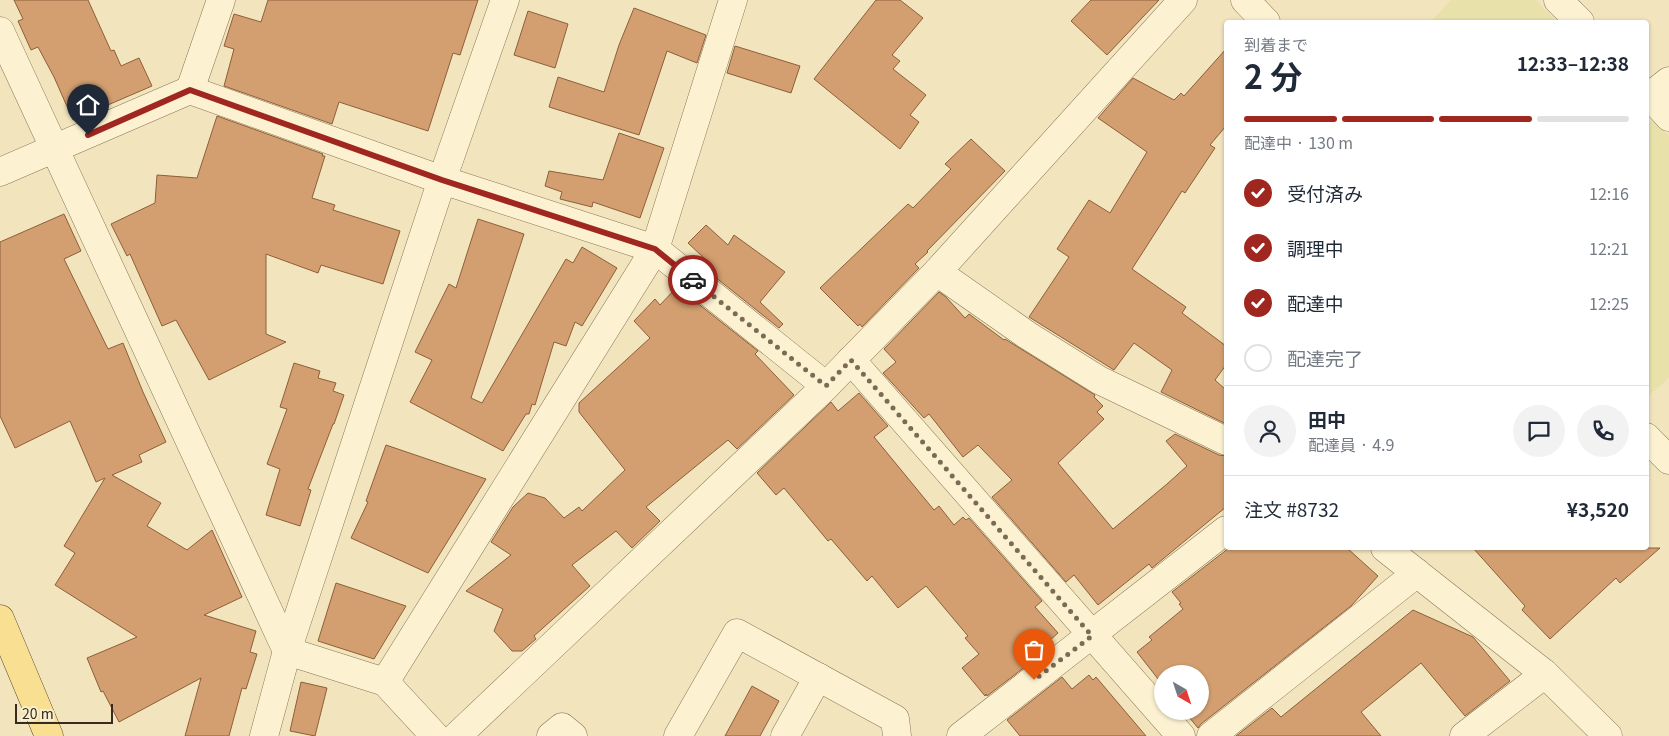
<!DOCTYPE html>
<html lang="ja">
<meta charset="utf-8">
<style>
:root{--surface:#fff;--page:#f2f2f3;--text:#1f2937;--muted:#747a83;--line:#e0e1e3;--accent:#a02720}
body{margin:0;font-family:Georgia,"Noto Sans JP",serif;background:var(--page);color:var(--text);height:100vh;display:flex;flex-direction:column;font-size:19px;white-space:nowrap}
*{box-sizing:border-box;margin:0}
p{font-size:16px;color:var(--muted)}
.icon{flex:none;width:28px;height:28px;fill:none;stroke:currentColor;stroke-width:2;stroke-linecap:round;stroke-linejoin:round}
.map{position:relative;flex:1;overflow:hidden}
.details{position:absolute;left:1224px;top:20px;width:425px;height:530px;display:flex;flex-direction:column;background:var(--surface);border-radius:5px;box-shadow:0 1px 4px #0004}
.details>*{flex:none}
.needle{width:32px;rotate:141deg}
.fabs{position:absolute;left:1154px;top:665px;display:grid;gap:10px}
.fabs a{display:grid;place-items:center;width:55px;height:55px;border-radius:50%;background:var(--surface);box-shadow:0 1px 4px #0004;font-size:25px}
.scale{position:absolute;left:15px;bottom:12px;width:98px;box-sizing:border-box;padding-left:5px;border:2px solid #392b1b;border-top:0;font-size:14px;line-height:18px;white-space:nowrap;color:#392b1b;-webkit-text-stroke:4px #f8efce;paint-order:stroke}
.pin{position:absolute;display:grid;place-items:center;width:42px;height:42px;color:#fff;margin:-51px -21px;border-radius:50% 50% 50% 0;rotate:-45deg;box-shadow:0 0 5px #0007}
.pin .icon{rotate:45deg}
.courier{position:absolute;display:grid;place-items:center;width:50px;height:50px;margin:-25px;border:4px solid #a02720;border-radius:50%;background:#fff;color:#222;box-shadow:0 1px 6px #0007}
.head em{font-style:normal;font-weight:700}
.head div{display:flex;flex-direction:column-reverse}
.head{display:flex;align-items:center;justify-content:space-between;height:85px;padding:0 20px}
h1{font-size:32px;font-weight:700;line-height:38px}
.bar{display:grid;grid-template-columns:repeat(4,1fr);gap:8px 5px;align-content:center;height:60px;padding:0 20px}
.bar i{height:6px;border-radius:4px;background:var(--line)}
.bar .active{background:var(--accent)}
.bar p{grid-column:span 4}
.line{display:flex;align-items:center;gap:12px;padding:0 20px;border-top:1px solid var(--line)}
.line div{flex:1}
.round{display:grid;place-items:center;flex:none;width:52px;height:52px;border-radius:26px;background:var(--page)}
ol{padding:0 20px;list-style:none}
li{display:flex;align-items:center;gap:15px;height:55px}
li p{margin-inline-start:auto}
li .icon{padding:5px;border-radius:50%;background:var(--accent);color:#fff;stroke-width:4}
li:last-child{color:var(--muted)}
li i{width:28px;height:28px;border:2px solid var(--line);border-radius:50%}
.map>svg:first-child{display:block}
.farmland{fill:#e8e2aa}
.building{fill:#d39f70;stroke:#8d5f39}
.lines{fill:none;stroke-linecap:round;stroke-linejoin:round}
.minor-casing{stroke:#8b7555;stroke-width:29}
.major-casing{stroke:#58422a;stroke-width:29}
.minor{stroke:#fcf2d2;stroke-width:28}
.major{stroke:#f9df91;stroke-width:28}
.done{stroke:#7a6c54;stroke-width:5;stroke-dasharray:0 9}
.route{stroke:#a02720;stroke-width:6}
</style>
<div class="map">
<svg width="1669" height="736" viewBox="0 0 1669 736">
<rect width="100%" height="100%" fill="#f2e5be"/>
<g class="farmland">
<path d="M 1451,0 L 1536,0 L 1557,22 L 1430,22 Z"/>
<path d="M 1655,121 L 1669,136 L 1669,378 L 1646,398 L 1646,122 Z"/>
</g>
<g class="building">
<path d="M 14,0 L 88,0 L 111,51 L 114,50 L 121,66 L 139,58 L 152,86 L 73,120 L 54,77 L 38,47 L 31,50 L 18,21 L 23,19 Z"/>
<path d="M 268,0 L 478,0 L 460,55 L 453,53 L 428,131 L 339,102 L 332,124 L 224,86 L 234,49 L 224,46 L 234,14 L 261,22 Z"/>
<path d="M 876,0 L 900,0 L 923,18 L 892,55 L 900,61 L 893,69 L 926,95 L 910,115 L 919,122 L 900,149 L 814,79 Z"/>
<path d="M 1091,0 L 1159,0 L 1107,55 L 1071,21 Z"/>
<path d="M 634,8 L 706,35 L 697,63 L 667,51 L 639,135 L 549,107 L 558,77 L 604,92 L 619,45 Z"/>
<path d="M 528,11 L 568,24 L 555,68 L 514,55 Z"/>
<path d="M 735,46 L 800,66 L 791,93 L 727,73 Z"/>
<path d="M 1226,49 L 1226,126 L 1210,145 L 1215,148 L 1185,193 L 1182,191 L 1132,269 L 1186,307 L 1182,313 L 1226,346 L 1226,365 L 1215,380 L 1226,390 L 1226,424 L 1161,392 L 1172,370 L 1134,343 L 1114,370 L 1029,317 L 1069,257 L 1057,249 L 1089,200 L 1110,213 L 1147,152 L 1098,118 L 1133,78 L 1174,100 L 1181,93 L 1184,96 Z"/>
<path d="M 217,116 L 323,154 L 322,156 L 325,156 L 312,198 L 335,205 L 333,210 L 400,231 L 383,284 L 321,265 L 318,273 L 266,254 L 266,334 L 286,342 L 209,380 L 176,320 L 162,326 L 130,254 L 127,256 L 111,224 L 155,203 L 157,175 L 197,178 Z"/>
<path d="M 619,133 L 664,148 L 640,218 L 593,202 L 592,207 L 560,199 L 562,192 L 545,186 L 549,171 L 603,180 Z"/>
<path d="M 971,139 L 1005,171 L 927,251 L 928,252 L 915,264 L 919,268 L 862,327 L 860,324 L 858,326 L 820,288 L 908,204 L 913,208 L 951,169 L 945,164 Z"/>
<path d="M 64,214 L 81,251 L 64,259 L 108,349 L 123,343 L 143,392 L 166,442 L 139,455 L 142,462 L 112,475 L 161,503 L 147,526 L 187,550 L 212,530 L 242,597 L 204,615 L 256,631 L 250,652 L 257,654 L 246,689 L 242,688 L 229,736 L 185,736 L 201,678 L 119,722 L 103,691 L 101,692 L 87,658 L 137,637 L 55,585 L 75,553 L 64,546 L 105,478 L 96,482 L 70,421 L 15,448 L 0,416 L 0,242 Z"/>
<path d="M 478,219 L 524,234 L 471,398 L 482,403 L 566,259 L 573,263 L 582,247 L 617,268 L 582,326 L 575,322 L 566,346 L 554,342 L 535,405 L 532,404 L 529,414 L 526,414 L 503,451 L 410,402 L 432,360 L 415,352 L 449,284 L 456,288 Z"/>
<path d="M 706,225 L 728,245 L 734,235 L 785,272 L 760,302 L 783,324 L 779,328 L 700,265 L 705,259 L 688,243 Z"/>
<path d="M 677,287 L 758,351 L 755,354 L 794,395 L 737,449 L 728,440 L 646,507 L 660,521 L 632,548 L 616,531 L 572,565 L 590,586 L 534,636 L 536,639 L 522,651 L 512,651 L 494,631 L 503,609 L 466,591 L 511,555 L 491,542 L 513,507 L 528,493 L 545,498 L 564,518 L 579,507 L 582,511 L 625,470 L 579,412 L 579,403 L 650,338 L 634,321 L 655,299 L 660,305 Z"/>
<path d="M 939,292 L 946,297 L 965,318 L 969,314 L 1004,340 L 1005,339 L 1095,395 L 1094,397 L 1103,406 L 1097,412 L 1104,419 L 1058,463 L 1113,529 L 1167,484 L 1187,466 L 1166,441 L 1175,434 L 1219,455 L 1226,456 L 1226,507 L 1152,568 L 1149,564 L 1098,605 L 1074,575 L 1066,582 L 992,497 L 1012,480 L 978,445 L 963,457 L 929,414 L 924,418 L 883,373 L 896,362 L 884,349 Z"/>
<path d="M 294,363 L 320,371 L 318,378 L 336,383 L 333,391 L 344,395 L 334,424 L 333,424 L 308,489 L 311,490 L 300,526 L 266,515 L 280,469 L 267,464 L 287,409 L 280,407 Z"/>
<path d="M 859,393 L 888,426 L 874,437 L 934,510 L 939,506 L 954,525 L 963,517 L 966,520 L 969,518 L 1042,601 L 1035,607 L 1058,633 L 1040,649 L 1043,653 L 987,696 L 986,694 L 985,696 L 962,668 L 979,654 L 965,638 L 968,636 L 926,586 L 898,608 L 872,576 L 867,581 L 831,539 L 828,541 L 784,488 L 776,495 L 757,473 L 831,402 L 838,411 Z"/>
<path d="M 386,445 L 486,479 L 428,573 L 351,538 L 368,502 L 366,501 Z"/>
<path d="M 1229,548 L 1347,548 L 1378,576 L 1351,606 L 1201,724 L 1198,728 L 1184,711 L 1200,711 L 1200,674 L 1162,674 L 1162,684 L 1137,652 L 1152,640 L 1149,637 L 1183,609 L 1179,604 L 1181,603 L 1172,592 Z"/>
<path d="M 1473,548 L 1660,548 L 1620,583 L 1616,578 L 1550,639 L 1522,610 L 1525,606 Z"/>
<path d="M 336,583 L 406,606 L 374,659 L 318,641 Z"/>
<path d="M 1413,610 L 1473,637 L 1510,681 L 1465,716 L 1421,663 L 1361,712 L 1381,736 L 1236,736 L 1272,708 L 1281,717 Z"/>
<path d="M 1089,675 L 1093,680 L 1096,677 L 1146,736 L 1020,736 L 1007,720 L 1062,677 L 1072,689 Z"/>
<path d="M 301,682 L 327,688 L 315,736 L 290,731 Z"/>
<path d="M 752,686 L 779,701 L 760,736 L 725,736 Z"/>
</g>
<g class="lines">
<defs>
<g id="minor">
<path d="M 1245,0 L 1266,22"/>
<path d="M 1558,0 L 1580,22"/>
<path d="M 0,31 L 287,651 L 385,682 L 435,736"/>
<path d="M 190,90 L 221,0"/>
<path d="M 1646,92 L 1669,117"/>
<path d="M 1646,99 L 1669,81"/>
<path d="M 0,172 L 190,90 L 442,180 L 655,249 L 826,386"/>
<path d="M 937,272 L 1027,335 L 1099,380 L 1226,441"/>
<path d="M 851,360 L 1181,736"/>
<path d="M 1646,437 L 1669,460"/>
<path d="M 1385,548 L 1545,674 L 1608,736"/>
<path d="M 385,682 L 655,249 L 733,0"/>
<path d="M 264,736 L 287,651 L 442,180 L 505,0"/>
<path d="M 457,736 L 826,386 L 937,272 L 1183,0"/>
<path d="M 551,736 L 562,727 L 573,736"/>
<path d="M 678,736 L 737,633 L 895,719 L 897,736"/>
<path d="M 785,736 L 818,677"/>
<path d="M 961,736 L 1226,530"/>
<path d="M 1211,736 L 1417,573"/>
<path d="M 1464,736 L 1545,674"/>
</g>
<path id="major" d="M 0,619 L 49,736"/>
</defs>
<use href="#minor" class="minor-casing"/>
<use href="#major" class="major-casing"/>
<use href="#minor" class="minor"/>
<use href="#major" class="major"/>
</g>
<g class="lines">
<path class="done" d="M 693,280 L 826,386 L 851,360 L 1092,636 L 1034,680"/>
<path class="route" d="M 88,135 L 190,90 L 442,180 L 655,249 L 693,280"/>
</g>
</svg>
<div class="fabs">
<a><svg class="needle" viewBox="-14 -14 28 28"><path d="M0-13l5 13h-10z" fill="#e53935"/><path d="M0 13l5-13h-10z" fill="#747a83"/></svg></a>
</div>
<div class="scale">20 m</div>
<div class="pin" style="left:1034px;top:680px;background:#ea580c"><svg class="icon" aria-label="bag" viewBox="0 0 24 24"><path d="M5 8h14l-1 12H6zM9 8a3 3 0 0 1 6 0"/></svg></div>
<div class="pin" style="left:88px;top:135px;background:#1f2937"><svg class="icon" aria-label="home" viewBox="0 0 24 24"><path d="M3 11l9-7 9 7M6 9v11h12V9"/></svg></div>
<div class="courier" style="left:693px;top:280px"><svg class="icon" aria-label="car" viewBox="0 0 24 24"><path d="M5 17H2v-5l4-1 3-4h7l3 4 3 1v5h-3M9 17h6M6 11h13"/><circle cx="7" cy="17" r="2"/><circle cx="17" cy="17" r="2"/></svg></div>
<section class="details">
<div class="head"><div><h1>2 分</h1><p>到着まで</p></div><em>12:33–12:38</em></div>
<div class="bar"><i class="active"></i><i class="active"></i><i class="active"></i><i></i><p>配達中 · 130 m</p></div>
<ol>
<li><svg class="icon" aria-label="check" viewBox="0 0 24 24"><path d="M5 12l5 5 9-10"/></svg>受付済み<p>12:16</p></li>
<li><svg class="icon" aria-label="check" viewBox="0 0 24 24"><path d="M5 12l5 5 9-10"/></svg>調理中<p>12:21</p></li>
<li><svg class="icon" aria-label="check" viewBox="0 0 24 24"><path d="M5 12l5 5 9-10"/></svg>配達中<p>12:25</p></li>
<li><i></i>配達完了</li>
</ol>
<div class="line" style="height:90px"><a class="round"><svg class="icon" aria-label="person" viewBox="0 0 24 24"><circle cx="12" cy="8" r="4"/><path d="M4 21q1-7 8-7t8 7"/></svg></a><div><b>田中</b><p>配達員 · 4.9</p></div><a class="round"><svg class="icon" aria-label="chat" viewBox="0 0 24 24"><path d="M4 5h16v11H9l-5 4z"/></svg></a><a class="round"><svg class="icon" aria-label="phone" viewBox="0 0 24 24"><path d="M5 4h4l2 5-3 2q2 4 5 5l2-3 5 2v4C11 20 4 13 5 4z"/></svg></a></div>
<div class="line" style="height:65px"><div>注文 #8732</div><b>¥3,520</b></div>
</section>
</div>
